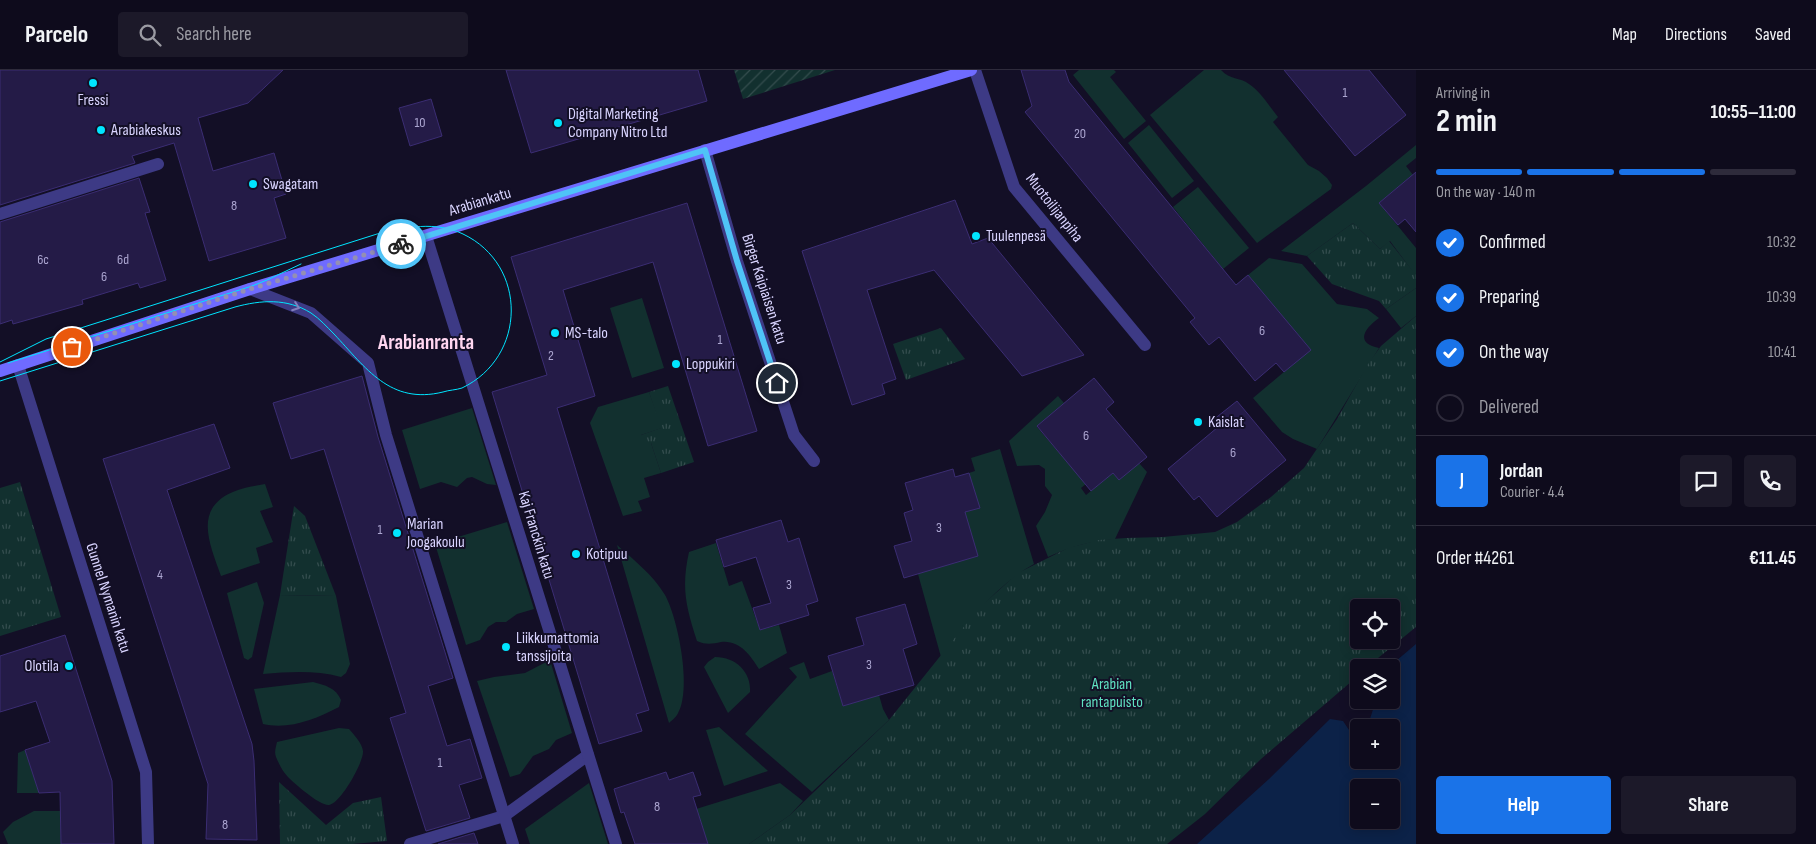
<!DOCTYPE html>
<meta charset="utf-8">
<style>
:root{--surface:#0e0b1c;--page:#1c1929;--text:#f1f3f6;--muted:#9b9ba3;--line:#2e2b3b;--accent:#1a73e8}
body{margin:0;font-family:"Sofia Sans Condensed",sans-serif;background:var(--page);color:var(--text);height:100vh;display:flex;flex-direction:column;font-size:19px;white-space:nowrap}
*{box-sizing:border-box;margin:0}
p{font-size:16px;color:var(--muted)}
.icon{flex:none;width:28px;height:28px;fill:none;stroke:currentColor;stroke-width:2;stroke-linecap:round;stroke-linejoin:round}
.map{position:relative;flex:1;overflow:hidden}
.panel{display:flex;flex-direction:column;background:var(--surface);width:400px}
.panel>*{flex:none}
.tools{position:absolute;left:1350px;top:529px;display:grid;gap:10px}
.tools a{display:grid;place-items:center;width:50px;height:50px;border-radius:5px;background:var(--surface);box-shadow:0 2px 12px #0003,0 0 0 1px var(--line);font-size:25px}
.pin{position:absolute;display:grid;place-items:center;width:42px;height:42px;color:#fff;margin:-21px;border:2px solid #fff;border-radius:50%;box-shadow:0 1px 5px #0007}
.courier{position:absolute;display:grid;place-items:center;width:50px;height:50px;margin:-25px;border:4px solid #4fc3f7;border-radius:50%;background:#fff;color:#222;box-shadow:0 1px 6px #0007}
.summary em{font-style:normal;font-weight:700}
.summary div{display:flex;flex-direction:column-reverse}
.summary{display:flex;align-items:center;justify-content:space-between;height:85px;padding:0 20px}
h1{font-size:32px;font-weight:700;line-height:38px}
.bar{display:grid;grid-template-columns:repeat(4,1fr);gap:8px 5px;align-content:center;height:60px;padding:0 20px}
.bar i{height:6px;border-radius:4px;background:var(--line)}
.bar .active{background:var(--accent)}
.bar p{grid-column:span 4}
.line{display:flex;align-items:center;gap:12px;padding:0 20px;border-top:1px solid var(--line)}
.line div{flex:1}
.round{display:grid;place-items:center;flex:none;width:52px;height:52px;border-radius:5px;background:var(--page)}
ol{padding:0 20px;list-style:none}
li{display:flex;align-items:center;gap:15px;height:55px}
li p{margin-inline-start:auto}
li .icon{padding:5px;border-radius:50%;background:var(--accent);color:#fff;stroke-width:4}
li:last-child{color:var(--muted)}
li i{width:28px;height:28px;border:2px solid var(--line);border-radius:50%}
.primary-button{display:flex;gap:10px;margin-top:auto;padding:10px 20px}
.primary-button a{flex:1;height:58px;border-radius:5px;background:var(--accent);color:#fff;font-size:20px;font-weight:700;line-height:58px;text-align:center}
.primary-button a+a{background:var(--page);color:var(--text)}
header{display:flex;align-items:center;gap:30px;box-sizing:border-box;height:70px;padding:0 25px;background:var(--surface);border-bottom:1px solid var(--line)}
header strong{font-size:24px}
nav{display:flex;gap:28px;margin-inline-start:auto;font-size:18px}
.search{width:350px;height:45px;background:var(--page);display:flex;align-items:center;gap:12px;box-sizing:border-box;padding:0 18px;border-radius:5px;color:var(--muted);font-size:19px}
main{display:flex;flex:1;min-height:0}
.map>svg:first-child{display:block}
.grass{fill:#12302f}
.park{fill:url(#park-tufts);fill-rule:evenodd}
.garden{fill:url(#garden-furrows)}
.water{fill:#0c2248;fill-rule:evenodd}
.building{fill:#241b47;stroke:#3b2d73}
.lines{fill:none;stroke-linecap:round;stroke-linejoin:round}
.lane{stroke:#3d3a85;stroke-width:12}
.street{stroke:#3d3a85;stroke-width:12}
.secondary{stroke:#6f6bff;stroke-width:12}
.tram{stroke:#00e5ff;stroke-width:1}
.oneway{stroke:#837fbc}
.done{stroke:#948fb3;stroke-width:5;stroke-dasharray:0 9}
.route{stroke:#4fc3f7;stroke-width:6}
.poi-dot{fill:#00e5ff;stroke:#130f26;stroke-width:2}
.labels{text-anchor:middle;dominant-baseline:central;stroke-width:4;stroke-linejoin:round;paint-order:stroke}
.number-label{font-size:14px;fill:#aca6d1}
.poi-label{font-size:16px;fill:#d9d4ff;stroke:#130f26;text-anchor:start}
.street-label{font-size:16px;fill:#d9d4ff;stroke:#130f26}
.park-label{font-size:16px;fill:#5fe0c0;stroke:#130f26}
.district-label{font-size:21px;font-weight:bold;fill:#ffd6f0;stroke:#130f26}
</style>
<header>
<strong>Parcelo</strong>
<div class="search"><svg class="icon" aria-label="search" viewBox="0 0 24 24"><circle cx="10" cy="10" r="6"/><path d="M15 15l6 6"/></svg>Search here</div>
<nav><a>Map</a><a>Directions</a><a>Saved</a></nav>
</header>
<main>
<div class="map">
<svg width="1416" height="774" viewBox="0 0 1416 774">
<defs>
<pattern id="park-tufts" width="24" height="20" patternUnits="userSpaceOnUse" patternTransform="scale(1.25)"><rect width="24" height="20" fill="#12302f"/><path d="M3 7l-1-3M5 7V3M7 7l1-3M15 17l-1-3M17 17v-4M19 17l1-3" fill="none" stroke="#344d4e"/></pattern>
<pattern id="garden-furrows" width="10" height="10" patternUnits="userSpaceOnUse" patternTransform="scale(1.25)"><rect width="10" height="10" fill="#12302f"/><path d="M-1 1l2-2M0 10L10 0M9 11l2-2" fill="none" stroke="#344d4e"/></pattern>
</defs>
<rect width="100%" height="100%" fill="#130f26"/>
<g class="grass">
<path d="M 1079,0 L 1114,0 L 1116,2 L 1110,7 L 1146,51 L 1124,69 L 1073,5 Z"/>
<path d="M 1204,0 L 1221,0 C 1230,10 1240,7 1249,14 C 1261,22 1269,36 1278,47 L 1273,52 L 1308,95 L 1319,101 L 1327,108 L 1332,115 L 1331,119 L 1257,173 L 1150,45 Z"/>
<path d="M 1149,55 L 1194,111 L 1172,128 L 1128,73 Z"/>
<path d="M 1416,75 L 1416,88 L 1406,96 L 1413,105 L 1379,133 L 1416,178 L 1416,206 L 1390,171 L 1380,179 L 1353,153 L 1307,186 L 1281,181 L 1366,116 Z"/>
<path d="M 1198,117 L 1249,178 L 1223,199 L 1173,137 Z"/>
<path d="M 1269,188 L 1302,194 L 1337,234 L 1367,239 L 1379,248 C 1365,258 1354,273 1379,278 L 1317,379 L 1293,369 L 1282,362 L 1253,328 L 1310,280 L 1248,205 Z"/>
<path d="M 1416,218 L 1416,246 L 1401,258 L 1386,239 Z"/>
<path d="M 642,228 L 664,298 L 632,308 L 610,238 Z"/>
<path d="M 649,322 L 662,358 L 641,365 L 651,373 L 661,403 L 644,408 L 650,427 L 638,431 L 642,441 L 623,446 L 590,353 L 598,337 Z"/>
<path d="M 1058,326 L 1064,333 L 1037,357 L 1086,414 L 1081,418 L 1086,425 L 1113,403 L 1119,410 L 1139,393 L 1147,402 L 1115,469 C 1091,471 1069,477 1048,487 L 1036,456 L 1045,442 L 1052,425 L 1045,416 L 1045,399 L 1039,395 L 1017,396 L 1009,371 Z"/>
<path d="M 472,338 L 496,415 L 487,414 L 472,407 L 467,408 L 457,417 L 441,412 L 420,419 L 402,360 Z"/>
<path d="M 1000,379 L 1034,494 C 995,516 968,552 941,587 L 918,504 L 965,442 L 979,438 L 969,403 L 975,401 L 971,388 Z"/>
<path d="M 265,414 L 273,437 L 260,441 L 273,472 L 256,478 L 260,493 L 221,506 C 209,472 192,436 238,420 C 246,417 256,416 265,414 Z"/>
<path d="M 507,452 L 534,539 L 517,544 L 506,552 L 496,552 L 488,557 L 480,570 L 466,575 L 435,474 Z"/>
<path d="M 716,473 L 729,516 L 742,511 L 760,560 L 779,555 L 787,583 L 759,599 C 750,585 740,570 721,572 C 712,574 706,575 697,571 C 686,537 681,518 689,482 Z"/>
<path d="M 617,475 C 634,490 653,505 665,525 C 678,548 693,622 677,645 C 675,648 671,651 669,653 Z"/>
<path d="M 257,512 L 264,533 L 252,587 L 248,590 L 244,588 L 227,523 Z"/>
<path d="M 280,525 L 336,526 L 350,594 L 346,603 L 341,607 C 315,600 289,602 263,604 Z"/>
<path d="M 715,587 C 736,587 751,602 750,622 L 728,643 L 704,597 L 708,592 Z"/>
<path d="M 550,590 L 572,663 L 556,670 L 549,679 L 533,686 L 520,704 L 510,707 L 477,611 L 494,607 L 525,603 Z"/>
<path d="M 804,592 L 810,609 L 832,601 L 843,636 L 879,625 L 883,639 L 889,650 L 812,722 L 745,664 L 797,607 L 789,598 Z"/>
<path d="M 313,612 C 325,615 336,618 341,630 L 339,637 C 316,649 289,660 263,654 L 254,619 Z"/>
<path d="M 719,657 L 768,701 L 724,716 L 706,660 Z"/>
<path d="M 339,658 L 349,659 C 354,665 362,673 363,681 C 364,692 340,734 329,735 C 320,736 295,714 288,707 C 283,702 279,694 276,687 C 274,682 276,677 277,672 Z"/>
<path d="M 25,680 L 39,723 L 17,723 L 18,683 Z"/>
<path d="M 589,713 L 608,774 L 530,774 L 525,759 Z"/>
<path d="M 780,713 L 803,731 L 790,745 L 749,774 L 708,774 L 696,739 Z"/>
<path d="M 34,741 L 60,741 L 61,774 L 8,774 L 3,762 L 13,752 Z"/>
</g>
<g class="park">
<path d="M 1353,153 L 1380,179 L 1389,171 L 1416,205 L 1416,218 L 1386,239 L 1379,231 L 1332,214 L 1307,186 Z"/>
<path d="M 1416,246 L 1416,557 L 1367,597 L 1359,598 L 1359,605 L 1261,689 L 1205,744 L 1167,774 L 749,774 L 790,745 L 889,650 L 978,539 L 1018,503 L 1068,478 L 1099,470 L 1126,468 L 1163,467 L 1215,462 L 1237,452 L 1271,427 L 1304,398 L 1337,349 L 1368,294 L 1381,276 ZM 1359,538 L 1391,538 L 1391,570 L 1359,570 Z"/>
<path d="M 941,258 L 965,289 L 906,310 L 893,274 Z"/>
<path d="M 668,316 L 694,392 L 661,403 L 651,373 L 644,375 L 641,365 L 661,358 L 649,322 Z"/>
<path d="M 20,412 L 61,547 L 0,566 L 0,418 Z"/>
<path d="M 294,436 L 305,446 L 336,526 L 280,525 Z"/>
<path d="M 279,712 L 326,755 L 353,733 L 381,727 L 387,771 L 352,774 L 280,774 Z"/>
</g>
<path class="garden" d="M 734,0 L 835,0 L 743,29 Z"/>
<path class="water" d="M 1416,574 L 1416,774 L 1197,774 L 1269,709 L 1330,649 L 1343,651 L 1351,663 L 1359,658 L 1359,690 L 1391,690 L 1391,658 L 1360,657 L 1369,652 L 1376,630 L 1391,630 L 1391,598 L 1389,597 ZM 1359,718 L 1391,718 L 1391,750 L 1359,750 Z"/>
<g class="building">
<path d="M 0,0 L 283,0 L 248,33 L 198,48 L 213,101 L 274,83 L 286,124 L 274,128 L 286,168 L 209,191 L 174,73 L 132,86 L 135,93 L 0,135 Z"/>
<path d="M 506,0 L 698,0 L 707,31 L 531,83 Z"/>
<path d="M 1021,0 L 1065,0 L 1069,12 L 1236,215 L 1248,205 L 1311,280 L 1284,302 L 1276,293 L 1255,311 L 1219,267 L 1209,275 L 1190,252 L 1195,248 L 1025,42 L 1032,36 Z"/>
<path d="M 1284,0 L 1369,0 L 1406,45 L 1355,86 Z"/>
<path d="M 431,29 L 442,66 L 410,76 L 399,38 Z"/>
<path d="M 1416,102 L 1416,162 L 1405,149 L 1398,155 L 1379,133 Z"/>
<path d="M 139,108 L 150,142 L 145,143 L 166,210 L 140,218 L 138,213 L 82,230 L 83,234 L 13,254 L 12,250 L 0,254 L 0,152 Z"/>
<path d="M 955,130 L 972,174 L 988,168 L 1084,285 L 1022,306 L 934,200 L 867,220 L 896,309 L 882,314 L 885,324 L 852,335 L 802,181 Z"/>
<path d="M 687,133 L 757,361 L 708,376 L 653,192 L 563,220 L 595,326 L 557,338 L 649,640 L 636,644 L 642,661 L 599,674 L 492,322 L 547,305 L 511,187 Z"/>
<path d="M 362,306 L 378,367 L 453,608 L 428,616 L 447,676 L 470,669 L 482,708 L 459,715 L 470,748 L 426,761 L 390,648 L 406,643 L 324,379 L 291,389 L 273,333 Z"/>
<path d="M 1094,308 L 1114,332 L 1106,339 L 1147,387 L 1119,410 L 1113,403 L 1091,421 L 1037,356 Z"/>
<path d="M 1237,331 L 1286,390 L 1217,447 L 1199,426 L 1194,430 L 1168,399 L 1218,357 L 1213,350 Z"/>
<path d="M 214,354 L 230,398 L 167,420 L 252,674 L 254,691 L 257,770 L 206,769 L 208,714 L 103,389 Z"/>
<path d="M 953,399 L 955,407 L 969,403 L 980,438 L 965,442 L 978,486 L 904,508 L 894,476 L 912,471 L 904,443 L 913,440 L 905,413 Z"/>
<path d="M 781,450 L 788,472 L 799,468 L 818,531 L 806,535 L 809,545 L 760,560 L 753,538 L 771,533 L 756,487 L 724,497 L 716,470 Z"/>
<path d="M 905,534 L 917,574 L 903,579 L 914,615 L 843,636 L 828,586 L 864,575 L 856,548 Z"/>
<path d="M 65,565 L 112,711 L 114,774 L 61,774 L 60,722 L 39,723 L 25,680 L 50,672 L 36,631 L 0,642 L 0,586 Z"/>
<path d="M 666,702 L 669,710 L 693,702 L 701,725 L 693,727 L 708,774 L 635,774 L 624,742 L 621,743 L 614,719 Z"/>
<path d="M 474,763 L 478,774 L 438,774 Z"/>
</g>
<g class="lines">
<g class="lane">
<path d="M 0,144 L 158,94"/>
<path d="M 410,774 L 504,746 L 588,685"/>
</g>
<g class="street">
<path d="M 975,0 L 1014,117 L 1145,275"/>
<path d="M 705,80 L 737,191 L 794,365 L 814,391"/>
<path d="M 426,166 L 616,774"/>
<path d="M 250,219 L 311,243 L 368,293 L 386,365 L 513,774"/>
<path d="M 18,295 L 146,702 L 148,774"/>
</g>
<path class="secondary" d="M 0,301 L 250,219 L 971,0"/>
<g class="tram">
<path d="M 0,292 L 46,269 L 377,164 C 405,157 436,151 463,164 C 528,195 527,287 462,318 C 456,320 449,320 443,322 C 390,335 366,298 334,264 C 327,257 320,249 311,243 C 287,228 261,230 235,237 L 0,311"/>
<path d="M 8,293 L 252,216 L 267,210 L 301,194"/>
</g>
</g>
<defs><path id="oneway-chevron" d="M-2-3.5L2.5 0L-2 3.5" fill="none" stroke-width="1.6" stroke-linecap="round" stroke-linejoin="round" transform="scale(1.25)"/></defs>
<use class="oneway" href="#oneway-chevron" transform="translate(296 237) rotate(20)"/>
<g class="lines">
<path class="done" d="M 72,277 L 250,219 L 401,174"/>
<path class="route" d="M 401,174 L 705,80 L 737,191 L 777,313"/>
</g>
<g class="poi-dot">
<circle cx="93" cy="13" r="5"/>
<circle cx="558" cy="53" r="5"/>
<circle cx="101" cy="60" r="5"/>
<circle cx="253" cy="114" r="5"/>
<circle cx="976" cy="166" r="5"/>
<circle cx="555" cy="263" r="5"/>
<circle cx="676" cy="294" r="5"/>
<circle cx="1198" cy="352" r="5"/>
<circle cx="397" cy="463" r="5"/>
<circle cx="576" cy="484" r="5"/>
<circle cx="506" cy="577" r="5"/>
<circle cx="69" cy="596" r="5"/>
</g>
<g class="labels">
<g class="number-label">
<text x="1345" y="22">1</text>
<text x="420" y="52">10</text>
<text x="1080" y="63">20</text>
<text x="234" y="135">8</text>
<text x="43" y="189">6c</text>
<text x="123" y="189">6d</text>
<text x="104" y="206">6</text>
<text x="1262" y="260">6</text>
<text x="720" y="269">1</text>
<text x="551" y="285">2</text>
<text x="1086" y="365">6</text>
<text x="1233" y="382">6</text>
<text x="939" y="457">3</text>
<text x="380" y="459">1</text>
<text x="160" y="504">4</text>
<text x="789" y="514">3</text>
<text x="869" y="594">3</text>
<text x="440" y="692">1</text>
<text x="657" y="736">8</text>
<text x="225" y="754">8</text>
</g>
<g class="poi-label">
<text x="93" y="30" text-anchor="middle">Fressi</text>
<text x="568" y="44">Digital Marketing<tspan x="568" dy="18">Company Nitro Ltd</tspan></text>
<text x="111" y="60">Arabiakeskus</text>
<text x="263" y="114">Swagatam</text>
<text x="986" y="166">Tuulenpesä</text>
<text x="565" y="263">MS-talo</text>
<text x="686" y="294">Loppukiri</text>
<text x="1208" y="352">Kaislat</text>
<text x="407" y="454">Marian<tspan x="407" dy="18">Joogakoulu</tspan></text>
<text x="586" y="484">Kotipuu</text>
<text x="516" y="568">Liikkumattomia<tspan x="516" dy="18">tanssijoita</tspan></text>
<text x="59" y="596" text-anchor="end">Olotila</text>
</g>
<g class="street-label">
<text transform="translate(480 132) rotate(-17)">Arabiankatu</text>
<text transform="translate(1054 138) rotate(52)">Muotoilijanpiha</text>
<text transform="translate(764 219) rotate(72)">Birger Kaipiaisen katu</text>
<text transform="translate(536 465) rotate(73)">Kaj Franckin katu</text>
<text transform="translate(108 528) rotate(72)">Gunnel Nymanin katu</text>
</g>
<g class="park-label">
<text x="1112" y="614">Arabian<tspan x="1112" dy="18">rantapuisto</tspan></text>
</g>
<g class="district-label">
<text x="426" y="272">Arabianranta</text>
</g>
</g>
</svg>
<div class="tools">
<a><svg class="icon" aria-label="locate" viewBox="0 0 24 24"><circle cx="12" cy="12" r="6"/><path d="M12 2v4M12 18v4M2 12h4M18 12h4"/></svg></a>
<a><svg class="icon" aria-label="layers" viewBox="0 0 24 24"><path d="M12 4l9 5-9 5-9-5zM3 14l9 5 9-5"/></svg></a>
<a>+</a>
<a>−</a>
</div>
<div class="pin" style="left:72px;top:277px;background:#ea580c"><svg class="icon" aria-label="bag" viewBox="0 0 24 24"><path d="M5 8h14l-1 12H6zM9 8a3 3 0 0 1 6 0"/></svg></div>
<div class="pin" style="left:777px;top:313px;background:#1f2937"><svg class="icon" aria-label="home" viewBox="0 0 24 24"><path d="M3 11l9-7 9 7M6 9v11h12V9"/></svg></div>
<div class="courier" style="left:401px;top:174px"><svg class="icon" aria-label="bike" viewBox="0 0 24 24"><circle cx="6" cy="16" r="4"/><circle cx="18" cy="16" r="4"/><path d="M6 16l4-8h5l3 8M10 8l3 8H6M13 5h3"/></svg></div>
</div>
<section class="panel">
<div class="summary"><div><h1>2 min</h1><p>Arriving in</p></div><em>10:55–11:00</em></div>
<div class="bar"><i class="active"></i><i class="active"></i><i class="active"></i><i></i><p>On the way · 140 m</p></div>
<ol>
<li><svg class="icon" aria-label="check" viewBox="0 0 24 24"><path d="M5 12l5 5 9-10"/></svg>Confirmed<p>10:32</p></li>
<li><svg class="icon" aria-label="check" viewBox="0 0 24 24"><path d="M5 12l5 5 9-10"/></svg>Preparing<p>10:39</p></li>
<li><svg class="icon" aria-label="check" viewBox="0 0 24 24"><path d="M5 12l5 5 9-10"/></svg>On the way<p>10:41</p></li>
<li><i></i>Delivered</li>
</ol>
<div class="line" style="height:90px"><b class="round" style="background:var(--accent);color:#fff">J</b><div><b>Jordan</b><p>Courier · 4.4</p></div><a class="round"><svg class="icon" aria-label="chat" viewBox="0 0 24 24"><path d="M4 5h16v11H9l-5 4z"/></svg></a><a class="round"><svg class="icon" aria-label="phone" viewBox="0 0 24 24"><path d="M5 4h4l2 5-3 2q2 4 5 5l2-3 5 2v4C11 20 4 13 5 4z"/></svg></a></div>
<div class="line" style="height:65px"><div>Order #4261</div><b>€11.45</b></div>
<div class="primary-button"><a>Help</a><a>Share</a></div>
</section>
</main>
